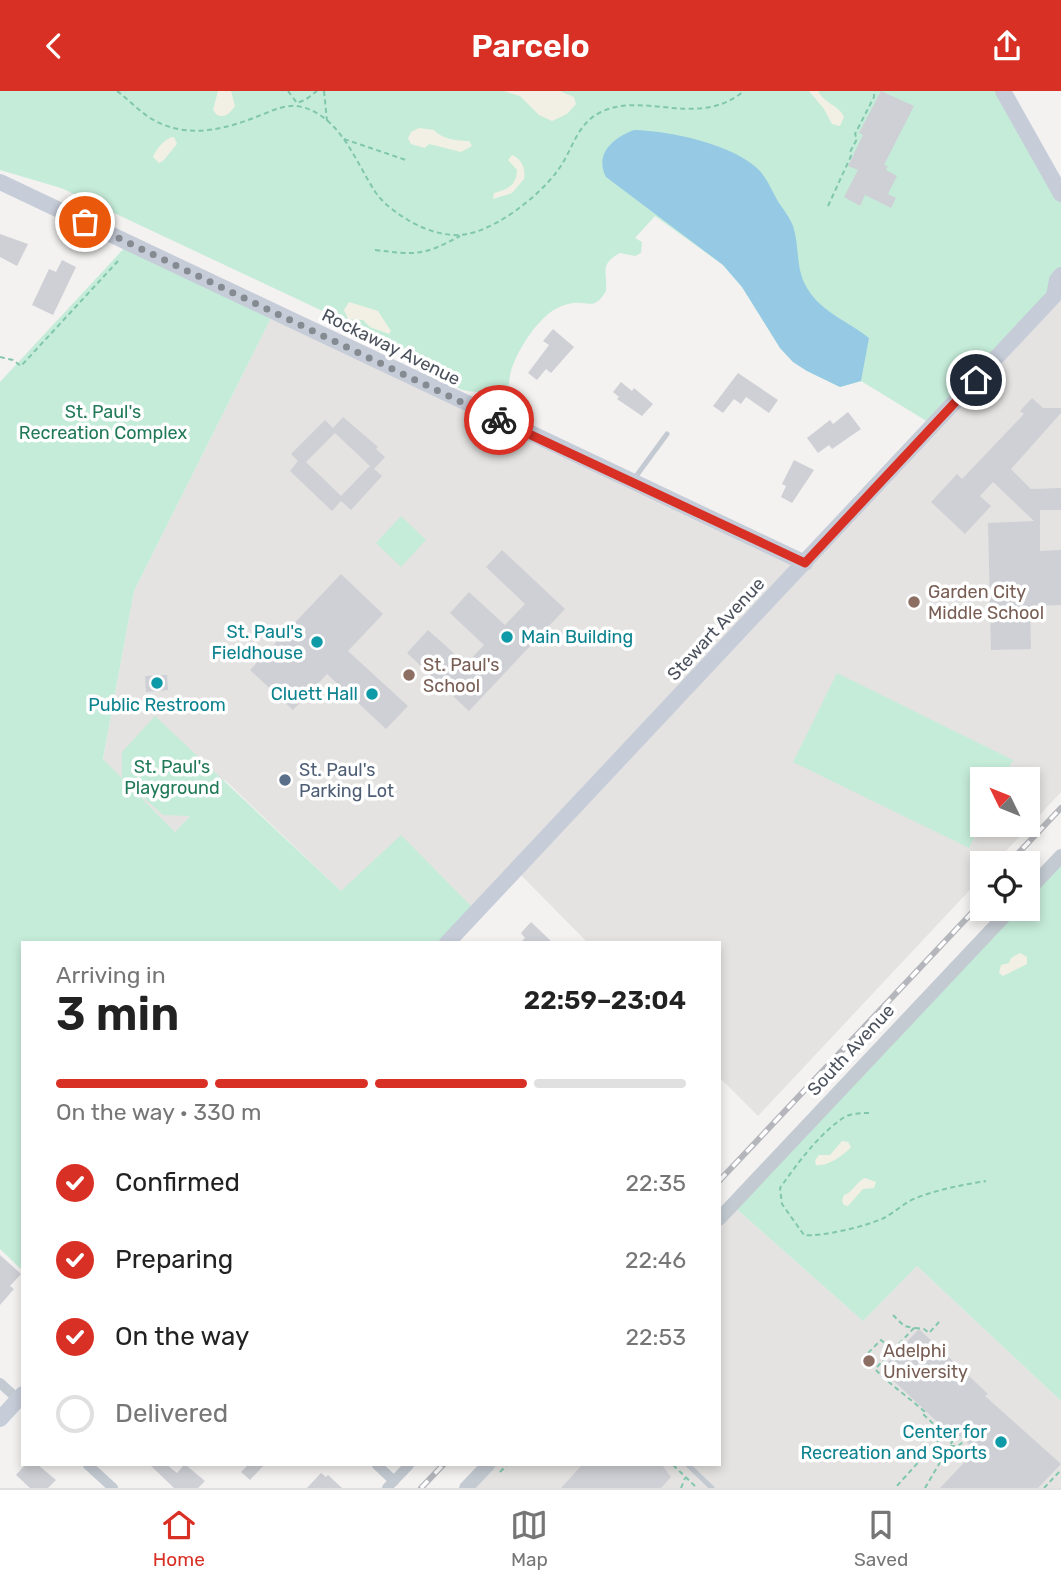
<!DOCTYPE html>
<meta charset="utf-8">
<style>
:root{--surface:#fff;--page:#f6f6f6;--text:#222;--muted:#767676;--line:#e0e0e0;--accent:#d93025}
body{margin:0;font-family:Rubik,sans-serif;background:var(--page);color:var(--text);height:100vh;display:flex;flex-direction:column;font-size:26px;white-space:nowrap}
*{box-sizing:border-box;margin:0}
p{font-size:23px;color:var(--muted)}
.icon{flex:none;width:38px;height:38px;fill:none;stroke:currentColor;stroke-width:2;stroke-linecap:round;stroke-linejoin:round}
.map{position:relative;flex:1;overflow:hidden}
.sheet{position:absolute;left:21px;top:850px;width:700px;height:525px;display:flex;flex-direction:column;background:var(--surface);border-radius:0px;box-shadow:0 4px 10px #0003}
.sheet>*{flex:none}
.needle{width:46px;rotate:313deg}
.controls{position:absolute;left:970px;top:676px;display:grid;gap:14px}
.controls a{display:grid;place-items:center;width:70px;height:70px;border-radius:0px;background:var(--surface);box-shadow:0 4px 10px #0003;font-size:35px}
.pin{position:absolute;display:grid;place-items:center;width:60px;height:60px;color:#fff;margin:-30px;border:4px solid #fff;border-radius:50%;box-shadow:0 2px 7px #0007}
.courier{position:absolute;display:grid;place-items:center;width:70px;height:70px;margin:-35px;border:5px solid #d93025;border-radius:50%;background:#fff;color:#222;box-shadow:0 2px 9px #0007}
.headline em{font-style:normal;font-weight:600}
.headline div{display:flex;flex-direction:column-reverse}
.headline{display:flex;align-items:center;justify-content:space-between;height:119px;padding:0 35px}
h1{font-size:46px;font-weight:600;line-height:52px}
.bar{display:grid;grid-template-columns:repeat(4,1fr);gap:10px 7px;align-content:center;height:84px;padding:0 35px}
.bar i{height:9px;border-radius:5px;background:var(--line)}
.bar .selected{background:var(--accent)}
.bar p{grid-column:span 4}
ol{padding:0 35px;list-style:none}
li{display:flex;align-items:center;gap:21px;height:77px}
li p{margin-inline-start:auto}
li .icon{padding:7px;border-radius:50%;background:var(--accent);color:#fff;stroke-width:4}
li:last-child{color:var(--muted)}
li i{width:38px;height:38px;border:4px solid var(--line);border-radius:50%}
header{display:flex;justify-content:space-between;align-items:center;height:91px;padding:0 35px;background:var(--accent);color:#fff;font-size:32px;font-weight:600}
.tab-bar{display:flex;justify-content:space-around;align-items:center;height:98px;border-top:2px solid var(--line);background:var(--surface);font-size:19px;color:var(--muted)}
.tab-bar a{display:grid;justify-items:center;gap:4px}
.tab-bar .selected{color:var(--accent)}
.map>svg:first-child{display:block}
.education{fill:#e4e3e2;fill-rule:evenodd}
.green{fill:#c5ecd9}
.sand{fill:#f2f0e4}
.water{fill:#96cae4}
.building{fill:#cfd0d5;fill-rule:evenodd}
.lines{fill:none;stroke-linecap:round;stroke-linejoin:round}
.path{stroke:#80c7ad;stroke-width:2;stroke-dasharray:5 3.5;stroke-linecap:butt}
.service{stroke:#c3cad1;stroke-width:5}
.minor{stroke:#c3cad1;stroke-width:10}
.tertiary{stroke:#c3cad1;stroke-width:14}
.secondary{stroke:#c6ccd8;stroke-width:16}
.rail-casing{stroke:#b4b6bb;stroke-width:6}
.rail{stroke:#fff;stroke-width:3.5;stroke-dasharray:10;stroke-linecap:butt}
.done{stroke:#868a91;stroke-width:7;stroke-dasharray:0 12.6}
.route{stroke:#d93025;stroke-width:9}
.education-dot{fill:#8d6e63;stroke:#fff;stroke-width:2.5}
.culture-dot{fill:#0f9aa8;stroke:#fff;stroke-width:2.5}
.service-dot{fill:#5c6f8a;stroke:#fff;stroke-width:2.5}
.labels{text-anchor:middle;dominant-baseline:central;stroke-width:7;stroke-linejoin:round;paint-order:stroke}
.street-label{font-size:18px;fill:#4b525d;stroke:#fff}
.park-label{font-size:18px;fill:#217958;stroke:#fff}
.education-label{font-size:18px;fill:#785e54;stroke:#fff;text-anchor:start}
.culture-label{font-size:18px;fill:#0d838f;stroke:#fff;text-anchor:end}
.service-label{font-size:18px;fill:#4e5e75;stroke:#fff;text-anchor:start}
</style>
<header><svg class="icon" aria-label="back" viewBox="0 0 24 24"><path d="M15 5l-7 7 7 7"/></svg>Parcelo<svg class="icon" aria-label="share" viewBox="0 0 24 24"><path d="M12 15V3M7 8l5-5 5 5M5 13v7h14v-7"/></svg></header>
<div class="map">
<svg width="1061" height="1397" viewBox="0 0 1061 1397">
<rect width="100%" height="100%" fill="#f3f2f1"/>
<g class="education">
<path d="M 1061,198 L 1061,701 L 995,772 L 982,772 L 982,786 L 758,1025 L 719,986 L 719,852 L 588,852 L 516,779 L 477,821 L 342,801 L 225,689 L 175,741 L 103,669 L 134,500 L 274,221 L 804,472 ZM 982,688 L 1027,688 L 1027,733 L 982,733 Z"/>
<path d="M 732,1114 L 863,1230 L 917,1175 L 1061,1310 L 1061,1397 L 466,1397 L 488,1374 L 719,1374 L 719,1128 Z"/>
</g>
<g class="green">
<path d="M 0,0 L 1003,0 L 1061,103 L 1061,198 L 933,334 L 861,290 L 840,296 L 807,280 L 793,271 L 780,257 L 742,196 L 723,174 L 655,125 L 635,147 L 642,151 L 641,162 L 635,165 L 620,162 C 598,174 608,182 606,200 C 594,220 590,210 573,212 C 565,213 554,218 548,223 C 533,236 520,256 513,274 C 509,283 510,292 507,301 L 493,308 C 488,306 483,301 478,301 C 463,300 451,299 450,280 L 61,97 L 0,79 Z"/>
<path d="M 129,152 L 274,221 L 134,500 L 103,668 L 175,741 L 190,725 L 163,724 L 122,687 L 122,661 L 155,625 L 341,800 L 401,744 L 477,821 L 448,852 L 23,852 L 23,1180 L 0,1158 L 0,291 Z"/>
<path d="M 401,425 L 426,449 L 401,476 L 376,452 Z"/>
<path d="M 837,582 L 1013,669 L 1003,688 L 982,688 L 982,731 L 969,757 L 793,671 Z"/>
<path d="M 1061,773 L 1061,1310 L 917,1175 L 863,1230 L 732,1114 L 1018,817 L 1027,817 L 1027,808 Z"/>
</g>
<g class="sand">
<path d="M 218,0 L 231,0 L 235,15 C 230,22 226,27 217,24 L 213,19 Z"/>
<path d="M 503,0 L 560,0 L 574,6 L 576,13 L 567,23 L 552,30 L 539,24 L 520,5 Z"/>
<path d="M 809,0 L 818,0 C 825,13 840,15 844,26 L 840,35 L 832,33 L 824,18 Z"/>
<path d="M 419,37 L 434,39 C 441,48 458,50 469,50 L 472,55 L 461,61 L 429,53 L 425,57 L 411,53 L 408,47 L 411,41 Z"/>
<path d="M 174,46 L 177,53 L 163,70 L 159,72 L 153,66 C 156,58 166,46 174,46 Z"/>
<path d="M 512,64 C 522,68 526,78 524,88 L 512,102 L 493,108 L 494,102 C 507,99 517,94 517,79 L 508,69 Z"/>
<path d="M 349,211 L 378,220 L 391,240 L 389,243 L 370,236 L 363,229 L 348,228 L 344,219 Z"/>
<path d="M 1020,862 L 1027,866 L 1027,873 L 1003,885 L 999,882 L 1001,874 L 1009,872 L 1011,867 Z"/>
<path d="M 842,1050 L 848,1051 L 851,1056 C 844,1064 827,1076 816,1074 L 815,1069 L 819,1064 L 830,1064 Z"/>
<path d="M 865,1087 L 876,1091 L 874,1097 L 863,1098 L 848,1115 L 844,1114 L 842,1110 L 844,1104 C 852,1102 855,1092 865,1087 Z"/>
</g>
<path class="water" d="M 634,39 C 670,40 734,53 760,80 C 768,89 773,102 779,112 C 784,119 790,127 793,135 C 800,156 795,177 807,197 C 822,222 848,230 869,247 L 861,290 L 840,296 L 807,280 L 793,271 L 780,257 L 742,196 L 723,174 L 606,86 C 594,63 613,47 634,39 Z"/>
<g class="building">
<path d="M 881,0 L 914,15 L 884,74 L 888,75 L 886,79 L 897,85 L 888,103 L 896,107 L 891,117 L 865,104 L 860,115 L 844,106 L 858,79 L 848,75 L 863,44 L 859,42 Z"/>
<path d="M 0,143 L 28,153 L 17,175 L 0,166 Z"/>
<path d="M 62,169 L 76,176 L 53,224 L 32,214 L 49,178 L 56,181 Z"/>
<path d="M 553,238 L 574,256 L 551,282 L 546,278 L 537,289 L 528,282 L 549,254 L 543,250 Z"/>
<path d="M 738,282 L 778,309 L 769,322 L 746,306 L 741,313 L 734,308 L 723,322 L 713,315 Z"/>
<path d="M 621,291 L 632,300 L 634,297 L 653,313 L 642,325 L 617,308 L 619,306 L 613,301 Z"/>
<path d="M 1032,307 L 1043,317 L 1061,317 L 1061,322 L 1011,378 L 1031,398 L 1061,397 L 1061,419 L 1040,419 L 1040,460 L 1061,459 L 1061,514 L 1030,515 L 1031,558 L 991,559 L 988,432 L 1034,430 L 993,391 L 980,405 L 991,415 L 965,443 L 931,411 L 957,383 L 962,388 L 1024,323 L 1020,320 Z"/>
<path d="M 848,321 L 861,338 L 832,358 L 829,354 L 818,362 L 807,347 L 830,329 L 833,333 Z"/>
<path d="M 343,326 L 378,356 L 376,358 L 385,366 L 374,378 L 382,385 L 351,419 L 341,410 L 332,420 L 290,380 L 298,370 L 291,363 L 325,329 L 333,337 ZM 335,342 L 370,375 L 341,405 L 306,371 Z"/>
<path d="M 794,369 L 814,379 L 792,412 L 781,406 L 786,395 L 782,393 Z"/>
<path d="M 502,459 L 565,518 L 469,620 L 407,562 L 428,539 L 466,573 L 484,554 L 450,522 L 469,501 L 505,534 L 525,513 L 486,476 Z"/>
<path d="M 341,483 L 383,523 L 348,560 L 408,615 L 386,638 L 327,583 L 293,619 L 250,579 Z"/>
<path d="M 167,584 L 168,599 L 146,601 L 145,585 Z"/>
<path d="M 531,831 L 553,852 L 520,852 L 525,847 L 521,842 Z"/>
<path d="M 0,1164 L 21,1183 L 10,1195 L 14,1198 L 0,1214 Z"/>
<path d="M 919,1238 L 988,1303 L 985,1305 L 1061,1373 L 1038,1397 L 940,1397 L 976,1359 L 953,1340 L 950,1343 L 881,1278 Z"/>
<path d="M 25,1374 L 38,1374 L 56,1389 L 48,1397 L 30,1397 L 16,1384 Z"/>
<path d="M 150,1374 L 167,1374 L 177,1382 L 183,1375 L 187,1375 L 205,1390 L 198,1397 L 174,1397 Z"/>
<path d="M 248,1374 L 264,1374 L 250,1389 L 241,1381 Z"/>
<path d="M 582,1374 L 662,1374 L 671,1386 L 661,1397 L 561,1397 Z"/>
<path d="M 321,1382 L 326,1386 L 328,1384 L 342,1397 L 307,1397 Z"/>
</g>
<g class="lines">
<g class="path">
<path d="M 117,0 C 128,8 138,19 150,27 C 186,49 224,39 261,24 C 274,19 288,12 302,16 C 341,26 356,72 376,102 C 384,113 396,122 408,129 C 421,137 437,143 453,144 C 487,147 539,106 558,79 C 573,59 576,33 601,21 C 644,0 698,38 744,0"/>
<path d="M 288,0 L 297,12 L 305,9 L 317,0"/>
<path d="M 324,0 L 327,30"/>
<path d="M 344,48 L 406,69"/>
<path d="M 828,115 L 851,65 L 850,61 L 857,48 L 855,43 L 874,6 L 874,0"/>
<path d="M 375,159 C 416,164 423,165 460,145"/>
<path d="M 0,266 L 13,269 L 21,275 L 118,170"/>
<path d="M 869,1022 C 860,1022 851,1022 843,1027 C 818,1044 797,1073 780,1097 L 782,1113 L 804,1144 C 822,1146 867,1135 884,1127 C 895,1121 904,1112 916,1107 C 939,1098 962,1094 986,1090"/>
<path d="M 893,1224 L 904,1235 L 914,1237 L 893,1259 L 881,1249 L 868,1262 L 867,1269 C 884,1290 905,1303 925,1321 L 923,1323 L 944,1343 L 895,1397"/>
<path d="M 915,1237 L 924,1238 L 929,1242 L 939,1231"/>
<path d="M 877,1276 L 892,1260"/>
<path d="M 950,1355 L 958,1355 L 963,1351"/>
<path d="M 673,1374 L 697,1397"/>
<path d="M 500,1381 L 507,1374"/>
<path d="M 681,1397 L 685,1387"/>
<path d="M 925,1397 L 956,1344"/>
<path d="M 1044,1397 L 1061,1379"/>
</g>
<g class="service">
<path d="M 634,388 L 667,343"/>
<path d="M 688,1374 L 712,1397"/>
</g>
<g class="minor">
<path d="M 0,1292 L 21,1311"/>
<path d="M 88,1374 L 113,1397"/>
<path d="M 377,1374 L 394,1390"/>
<path d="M 387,1397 L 409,1374"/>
</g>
<g class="tertiary">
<path d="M 1027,801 L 1061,765"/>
<path d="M 719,1128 L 1012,817"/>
<path d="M 466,1397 L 488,1374"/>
</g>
<g class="secondary">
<path d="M 1003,0 L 1061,103"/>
<path d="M 0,91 L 805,472"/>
<path d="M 447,852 L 1054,205 L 1057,189 L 1061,184"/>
<path d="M 0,1328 L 23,1303"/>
</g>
<defs>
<g id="rail">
<path d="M 1009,772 L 1061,717"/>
<path d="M 719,1090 L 982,811"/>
<path d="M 421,1397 L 443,1374"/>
</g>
</defs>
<use href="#rail" class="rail-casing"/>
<use href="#rail" class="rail"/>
</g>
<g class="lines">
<path class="done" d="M 85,131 L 499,329"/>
<path class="route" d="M 499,329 L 805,472 L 976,289"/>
</g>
<g class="education-dot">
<circle cx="914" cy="511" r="7"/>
<circle cx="409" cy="584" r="7"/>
<circle cx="869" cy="1270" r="7"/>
</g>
<g class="culture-dot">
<circle cx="507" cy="546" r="7"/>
<circle cx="317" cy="551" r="7"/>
<circle cx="157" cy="592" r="7"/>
<circle cx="372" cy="603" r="7"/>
<circle cx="1001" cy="1351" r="7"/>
</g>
<circle class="service-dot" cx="285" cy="689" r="7"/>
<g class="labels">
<g class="street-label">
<text transform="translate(391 256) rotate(26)">Rockaway Avenue</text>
<text transform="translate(716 538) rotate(-47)">Stewart Avenue</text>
<text transform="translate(851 959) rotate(-47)">South Avenue</text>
</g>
<g class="park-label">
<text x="103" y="321">St. Paul's<tspan x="103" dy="21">Recreation Complex</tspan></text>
<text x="172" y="676">St. Paul's<tspan x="172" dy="21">Playground</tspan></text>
</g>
<g class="education-label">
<text x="928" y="501">Garden City<tspan x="928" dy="21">Middle School</tspan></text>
<text x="423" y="574">St. Paul's<tspan x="423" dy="21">School</tspan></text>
<text x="883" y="1260">Adelphi<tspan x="883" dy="21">University</tspan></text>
</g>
<g class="culture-label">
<text x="303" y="541">St. Paul's<tspan x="303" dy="21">Fieldhouse</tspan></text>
<text x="521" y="546" text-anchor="start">Main Building</text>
<text x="358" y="603">Cluett Hall</text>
<text x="157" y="614" text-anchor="middle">Public Restroom</text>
<text x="987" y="1341">Center for<tspan x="987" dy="21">Recreation and Sports</tspan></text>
</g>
<g class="service-label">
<text x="299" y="679">St. Paul's<tspan x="299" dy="21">Parking Lot</tspan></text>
</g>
</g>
</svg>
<div class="controls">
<a><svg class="needle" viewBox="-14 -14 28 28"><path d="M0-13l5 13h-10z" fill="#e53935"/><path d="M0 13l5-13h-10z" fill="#767676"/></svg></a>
<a><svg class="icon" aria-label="locate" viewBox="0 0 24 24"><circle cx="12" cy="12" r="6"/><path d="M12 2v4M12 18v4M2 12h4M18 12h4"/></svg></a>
</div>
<div class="pin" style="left:85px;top:131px;background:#ea580c"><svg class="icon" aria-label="bag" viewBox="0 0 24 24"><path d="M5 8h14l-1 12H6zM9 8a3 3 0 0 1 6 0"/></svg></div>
<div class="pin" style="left:976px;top:289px;background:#1f2937"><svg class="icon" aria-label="home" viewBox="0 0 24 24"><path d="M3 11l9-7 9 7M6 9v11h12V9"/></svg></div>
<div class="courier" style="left:499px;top:329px"><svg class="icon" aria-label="bike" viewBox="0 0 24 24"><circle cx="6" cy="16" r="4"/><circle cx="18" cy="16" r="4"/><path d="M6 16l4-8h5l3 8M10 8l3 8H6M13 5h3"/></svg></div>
<section class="sheet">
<div class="headline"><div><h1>3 min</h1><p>Arriving in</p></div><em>22:59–23:04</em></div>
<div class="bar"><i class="selected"></i><i class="selected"></i><i class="selected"></i><i></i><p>On the way · 330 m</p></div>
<ol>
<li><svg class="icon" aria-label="check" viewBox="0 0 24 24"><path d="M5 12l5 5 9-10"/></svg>Confirmed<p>22:35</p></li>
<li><svg class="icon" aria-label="check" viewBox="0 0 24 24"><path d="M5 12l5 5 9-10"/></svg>Preparing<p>22:46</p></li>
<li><svg class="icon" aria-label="check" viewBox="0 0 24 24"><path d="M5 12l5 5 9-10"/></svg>On the way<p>22:53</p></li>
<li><i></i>Delivered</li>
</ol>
</section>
</div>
<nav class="tab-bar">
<a class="selected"><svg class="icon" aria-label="home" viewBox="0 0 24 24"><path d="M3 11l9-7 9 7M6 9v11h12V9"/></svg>Home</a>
<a><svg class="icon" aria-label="map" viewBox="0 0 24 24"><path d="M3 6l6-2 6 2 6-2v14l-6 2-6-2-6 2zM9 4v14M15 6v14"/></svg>Map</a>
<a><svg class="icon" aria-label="saved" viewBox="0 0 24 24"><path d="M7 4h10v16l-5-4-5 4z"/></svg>Saved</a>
</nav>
